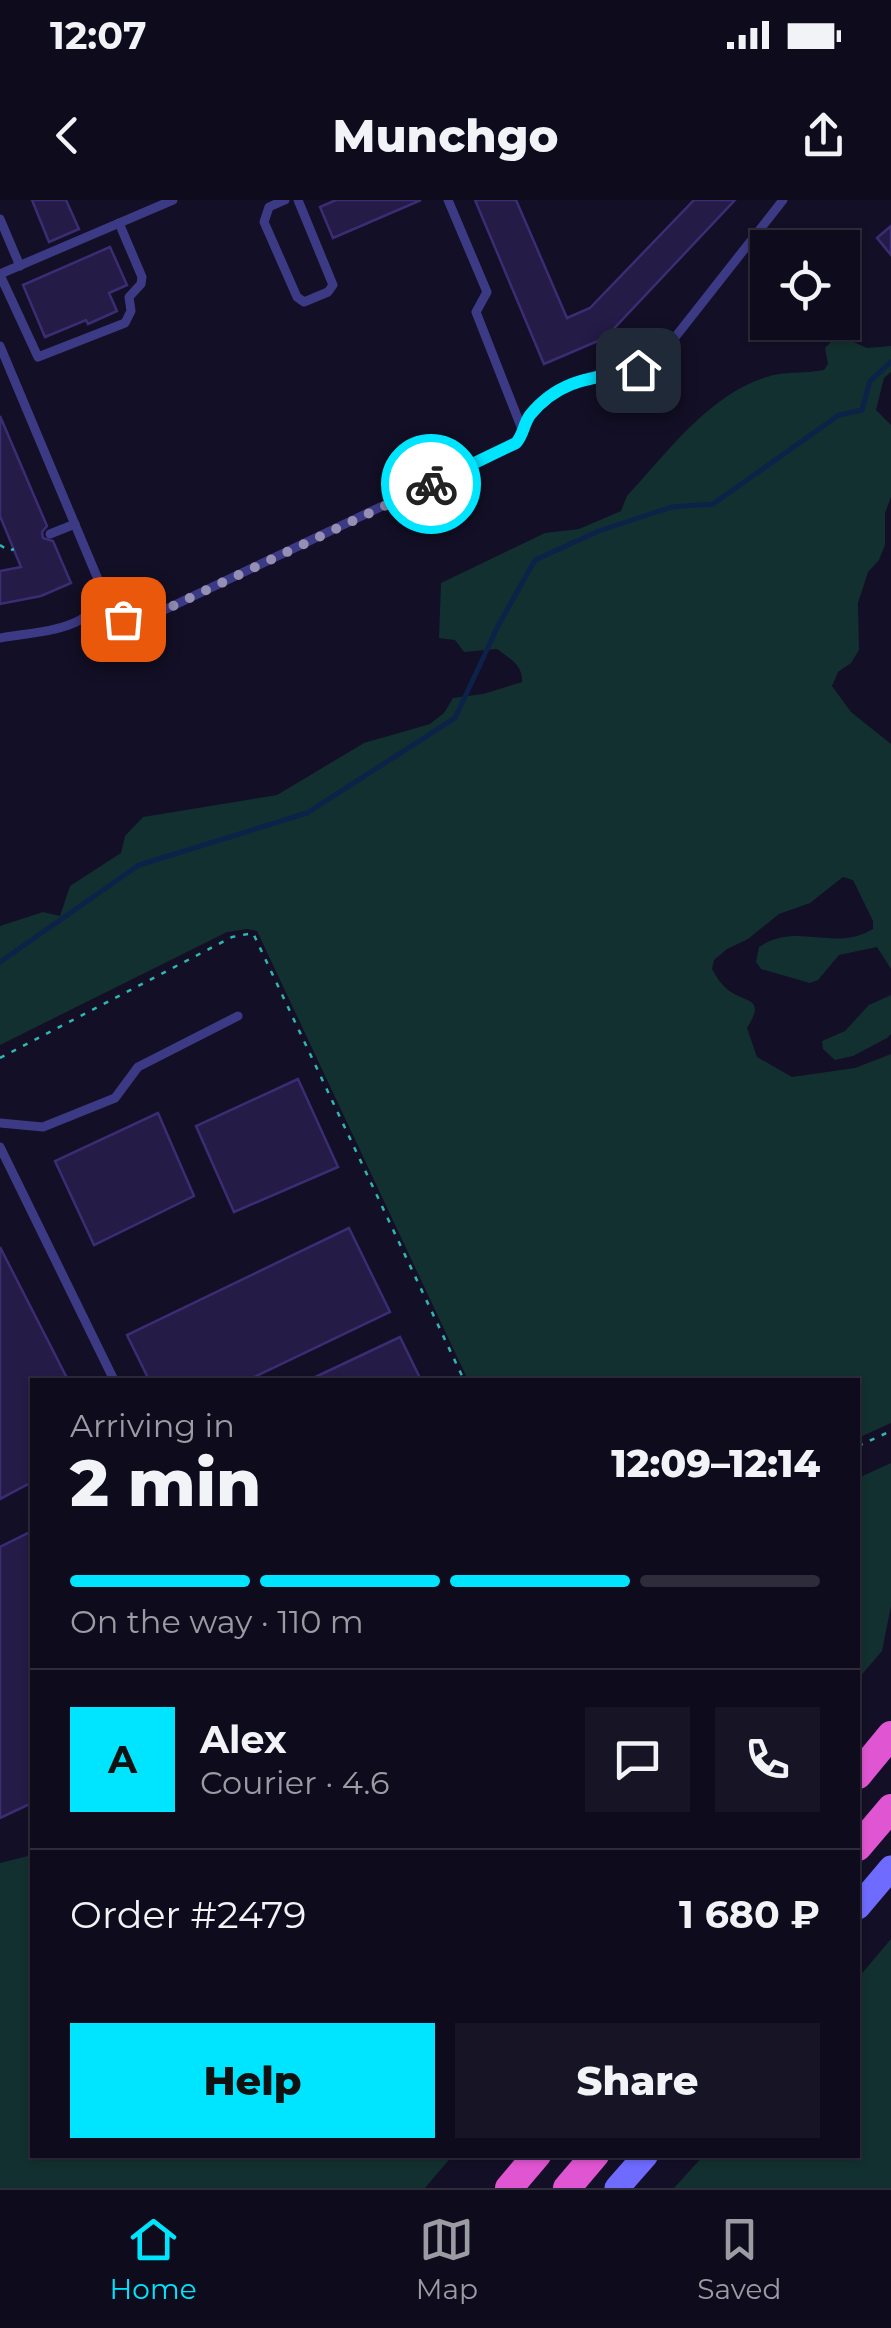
<!DOCTYPE html>
<meta charset="utf-8">
<style>
:root{--surface:#0e0b1c;--page:#171425;--text:#f1f3f6;--muted:#9b9ba3;--line:#2e2b3b;--accent:#00e5ff}
body{margin:0;font-family:Montserrat,sans-serif;background:var(--page);color:var(--text);height:100vh;display:flex;flex-direction:column;font-size:38px;white-space:nowrap}
*{box-sizing:border-box;margin:0}
p{font-size:32px;color:var(--muted)}
.icon{flex:none;width:55px;height:55px;fill:none;stroke:currentColor;stroke-width:2;stroke-linecap:round;stroke-linejoin:round}
.map{position:relative;flex:1;overflow:hidden}
.panel{position:absolute;left:30px;top:1178px;width:830px;height:780px;display:flex;flex-direction:column;background:var(--surface);border-radius:0px;box-shadow:0 2px 8px #0004,0 0 0 2px var(--line)}
.panel>*{flex:none}
.buttons{position:absolute;left:750px;top:30px;display:grid;gap:20px}
.buttons a{display:grid;place-items:center;width:110px;height:110px;border-radius:0px;background:var(--surface);box-shadow:0 2px 8px #0004,0 0 0 2px var(--line);font-size:50px}
.pin{position:absolute;display:grid;place-items:center;width:85px;height:85px;color:#fff;margin:-42px;border-radius:20px;box-shadow:0 5px 15px #0006}
.courier{position:absolute;display:grid;place-items:center;width:100px;height:100px;margin:-50px;border:8px solid #00e5ff;border-radius:50%;background:#fff;color:#222;box-shadow:0 2px 12px #0007}
.summary em{font-style:normal;font-weight:800}
.summary div{display:flex;flex-direction:column-reverse}
.summary{display:flex;align-items:center;justify-content:space-between;height:170px;padding:0 40px}
h1{font-size:65px;font-weight:800;line-height:75px}
.bar{display:grid;grid-template-columns:repeat(4,1fr);gap:15px 10px;align-content:center;height:120px;padding:0 40px}
.bar i{height:12px;border-radius:8px;background:var(--line)}
.bar .current{background:var(--accent)}
.bar p{grid-column:span 4}
.line{display:flex;align-items:center;gap:25px;padding:0 40px;border-top:2px solid var(--line)}
.line div{flex:1}
.round{display:grid;place-items:center;flex:none;width:105px;height:105px;border-radius:0px;background:var(--page)}
.action{display:flex;gap:20px;margin-top:auto;padding:20px 40px}
.action a{flex:1;height:115px;border-radius:0px;background:var(--accent);color:#111;font-size:40px;font-weight:800;line-height:115px;text-align:center}
.action a+a{background:var(--page);color:var(--text)}
.status{display:flex;justify-content:space-between;align-items:center;height:70px;padding:0 50px;background:var(--surface);direction:ltr}
.status svg{height:28px;fill:currentColor}
header{display:flex;justify-content:space-between;align-items:center;height:130px;padding:0 40px;background:var(--surface);font-size:45px;font-weight:800}
.menu{display:flex;justify-content:space-around;align-items:center;height:140px;border-top:2px solid var(--line);background:var(--surface);font-size:28px;color:var(--muted)}
.menu a{display:grid;justify-items:center;gap:5px}
.menu .current{color:var(--accent)}
.map>svg:first-child{display:block}
.green{fill:#12302f}
.lines{fill:none;stroke-linecap:round;stroke-linejoin:round}
.stream{stroke:#0c2248;stroke-width:5}
.building{fill:#241b47;stroke:#3b2d73;stroke-width:2.5}
.path{stroke:#2fb8b0;stroke-width:2.5;stroke-dasharray:5 8;stroke-linecap:butt}
.service{stroke:#3d3a85;stroke-width:9}
.secondary{stroke:#6f6bff;stroke-width:25}
.trunk{stroke:#e055d1;stroke-width:28}
.done{stroke:#948fb3;stroke-width:10;stroke-dasharray:0 18}
.route{stroke:#00e5ff;stroke-width:12}
</style>
<div class="status"><b>12:07</b><svg viewBox="0 0 49 12"><path d="M0 12V9h3v3zM5 12V6h3v6zM10 12V3h3v9zM15 12V0h3v12zM26 1h20v11H26zM47 4h2v5h-2z"/></svg></div>
<header><svg class="icon" aria-label="back" viewBox="0 0 24 24"><path d="M15 5l-7 7 7 7"/></svg>Munchgo<svg class="icon" aria-label="share" viewBox="0 0 24 24"><path d="M12 15V3M7 8l5-5 5 5M5 13v7h14v-7"/></svg></header>
<div class="map">
<svg width="891" height="1988" viewBox="0 0 891 1988">
<rect width="100%" height="100%" fill="#130f26"/>
<g class="green">
<path d="M 847,139 L 867,148 L 891,146 L 891,172 L 884,178 L 876,210 L 891,225 L 891,297 L 885,313 L 885,345 L 879,360 L 868,372 L 858,403 L 859,450 L 851,463 L 838,472 L 832,486 L 851,512 L 891,544 L 891,769 L 877,747 L 839,755 L 818,780 L 810,783 L 761,769 L 756,762 L 759,747 C 799,721 832,753 873,729 L 873,721 L 853,680 L 843,677 L 810,703 L 779,714 L 748,739 L 727,749 L 714,760 L 712,769 C 716,776 720,783 727,789 C 745,804 767,796 747,828 L 757,857 L 792,877 L 855,868 L 891,854 L 891,1223 L 858,1238 L 858,1180 L 468,1180 L 257,731 L 247,729 L 227,732 L 0,845 L 0,726 L 43,712 L 60,716 L 70,686 L 121,653 L 125,636 L 143,617 L 277,595 L 364,543 L 430,524 L 444,513 L 453,498 L 483,494 L 522,482 C 523,465 510,459 497,449 L 464,452 L 455,440 L 439,438 L 441,383 L 545,333 L 579,329 L 621,311 L 627,296 C 668,252 710,193 770,176 C 781,172 809,173 824,170 L 828,164 L 825,148 L 831,142 Z"/>
<path d="M 891,795 L 891,834 L 887,838 L 853,856 L 835,860 L 823,849 L 822,841 L 845,831 L 869,805 Z"/>
<path d="M 891,1263 L 891,1406 L 882,1451 L 858,1479 L 858,1278 Z"/>
<path d="M 32,1655 L 32,1955 L 453,1955 L 425,1988 L 0,1988 L 0,1663 Z"/>
<path d="M 891,1739 L 891,1988 L 674,1988 L 704,1955 L 858,1955 L 858,1778 Z"/>
</g>
<g class="lines">
<path class="stream" d="M 0,762 L 139,665 L 307,613 L 455,518 L 498,426 L 535,360 L 599,331 L 672,307 L 713,304 L 839,215 L 862,210 L 870,181 L 891,162"/>
</g>
<g class="building">
<path d="M 32,0 L 66,0 L 79,29 L 49,42 Z"/>
<path d="M 336,0 L 421,0 L 333,38 L 320,7 Z"/>
<path d="M 475,0 L 516,0 L 567,118 L 590,108 L 694,0 L 735,0 L 605,138 L 544,164 Z"/>
<path d="M 891,26 L 891,55 L 877,38 Z"/>
<path d="M 110,47 L 127,85 L 109,93 L 117,111 L 88,124 L 86,120 L 45,137 L 23,85 Z"/>
<path d="M 0,216 L 47,326 L 42,332 L 43,338 L 53,341 L 71,383 L 41,396 L 0,404 L 0,371 L 21,367 L 0,316 Z"/>
<path d="M 298,879 L 338,967 L 234,1012 L 196,926 Z"/>
<path d="M 158,913 L 194,996 L 94,1045 L 55,961 Z"/>
<path d="M 349,1028 L 390,1112 L 248,1180 L 149,1180 L 127,1135 Z"/>
<path d="M 0,1047 L 68,1180 L 32,1180 L 32,1282 L 0,1299 Z"/>
<path d="M 400,1137 L 421,1180 L 309,1180 Z"/>
<path d="M 32,1331 L 32,1603 L 0,1618 L 0,1347 Z"/>
</g>
<g class="lines">
<g class="path">
<path d="M 0,345 L 9,351 L 14,349"/>
<path d="M 0,858 L 232,737 L 253,733 L 464,1180"/>
<path d="M 858,1246 L 891,1231"/>
</g>
<g class="service">
<path d="M 285,0 L 269,7 L 264,22 L 297,97 L 304,102 L 328,92 L 333,85 L 298,0"/>
<path d="M 0,19 L 20,66"/>
<path d="M 0,74 L 173,0"/>
<path d="M 0,75 L 38,157 L 125,123 L 131,111 L 129,97 L 141,84 L 142,77 L 119,23"/>
<path d="M 0,146 L 100,384 C 104,432 35,431 0,438"/>
<path d="M 522,229 C 539,198 572,179 606,173 C 626,170 641,172 658,159 L 783,0"/>
<path d="M 50,334 L 75,324"/>
<path d="M 96,408 L 128,421 L 141,421 L 519,241 L 522,229 L 476,112 L 487,92 L 448,0"/>
<path d="M 0,923 L 43,927 L 115,898 L 138,867 L 238,816"/>
<path d="M 0,947 L 114,1180"/>
</g>
<g class="secondary">
<path d="M 858,1707 L 891,1668"/>
<path d="M 617,1988 L 646,1955"/>
</g>
<g class="trunk">
<path d="M 858,1575 L 891,1535"/>
<path d="M 858,1647 L 891,1608"/>
<path d="M 509,1988 L 537,1955"/>
<path d="M 567,1988 L 595,1955"/>
</g>
</g>
<g class="lines">
<path class="done" d="M 123,419 L 141,421 L 431,284"/>
<path class="route" d="M 431,284 L 516,243 C 524,234 523,225 530,215 C 561,177 596,178 638,170"/>
</g>
</svg>
<div class="buttons">
<a><svg class="icon" aria-label="locate" viewBox="0 0 24 24"><circle cx="12" cy="12" r="6"/><path d="M12 2v4M12 18v4M2 12h4M18 12h4"/></svg></a>
</div>
<div class="pin" style="left:123px;top:419px;background:#ea580c"><svg class="icon" aria-label="bag" viewBox="0 0 24 24"><path d="M5 8h14l-1 12H6zM9 8a3 3 0 0 1 6 0"/></svg></div>
<div class="pin" style="left:638px;top:170px;background:#1f2937"><svg class="icon" aria-label="home" viewBox="0 0 24 24"><path d="M3 11l9-7 9 7M6 9v11h12V9"/></svg></div>
<div class="courier" style="left:431px;top:284px"><svg class="icon" aria-label="bike" viewBox="0 0 24 24"><circle cx="6" cy="16" r="4"/><circle cx="18" cy="16" r="4"/><path d="M6 16l4-8h5l3 8M10 8l3 8H6M13 5h3"/></svg></div>
<section class="panel">
<div class="summary"><div><h1>2 min</h1><p>Arriving in</p></div><em>12:09–12:14</em></div>
<div class="bar"><i class="current"></i><i class="current"></i><i class="current"></i><i></i><p>On the way · 110 m</p></div>
<div class="line" style="height:180px"><b class="round" style="background:var(--accent);color:#111">A</b><div><b>Alex</b><p>Courier · 4.6</p></div><a class="round"><svg class="icon" aria-label="chat" viewBox="0 0 24 24"><path d="M4 5h16v11H9l-5 4z"/></svg></a><a class="round"><svg class="icon" aria-label="phone" viewBox="0 0 24 24"><path d="M5 4h4l2 5-3 2q2 4 5 5l2-3 5 2v4C11 20 4 13 5 4z"/></svg></a></div>
<div class="line" style="height:130px"><div>Order #2479</div><b>1 680 ₽</b></div>
<div class="action"><a>Help</a><a>Share</a></div>
</section>
</div>
<nav class="menu">
<a class="current"><svg class="icon" aria-label="home" viewBox="0 0 24 24"><path d="M3 11l9-7 9 7M6 9v11h12V9"/></svg>Home</a>
<a><svg class="icon" aria-label="map" viewBox="0 0 24 24"><path d="M3 6l6-2 6 2 6-2v14l-6 2-6-2-6 2zM9 4v14M15 6v14"/></svg>Map</a>
<a><svg class="icon" aria-label="saved" viewBox="0 0 24 24"><path d="M7 4h10v16l-5-4-5 4z"/></svg>Saved</a>
</nav>
